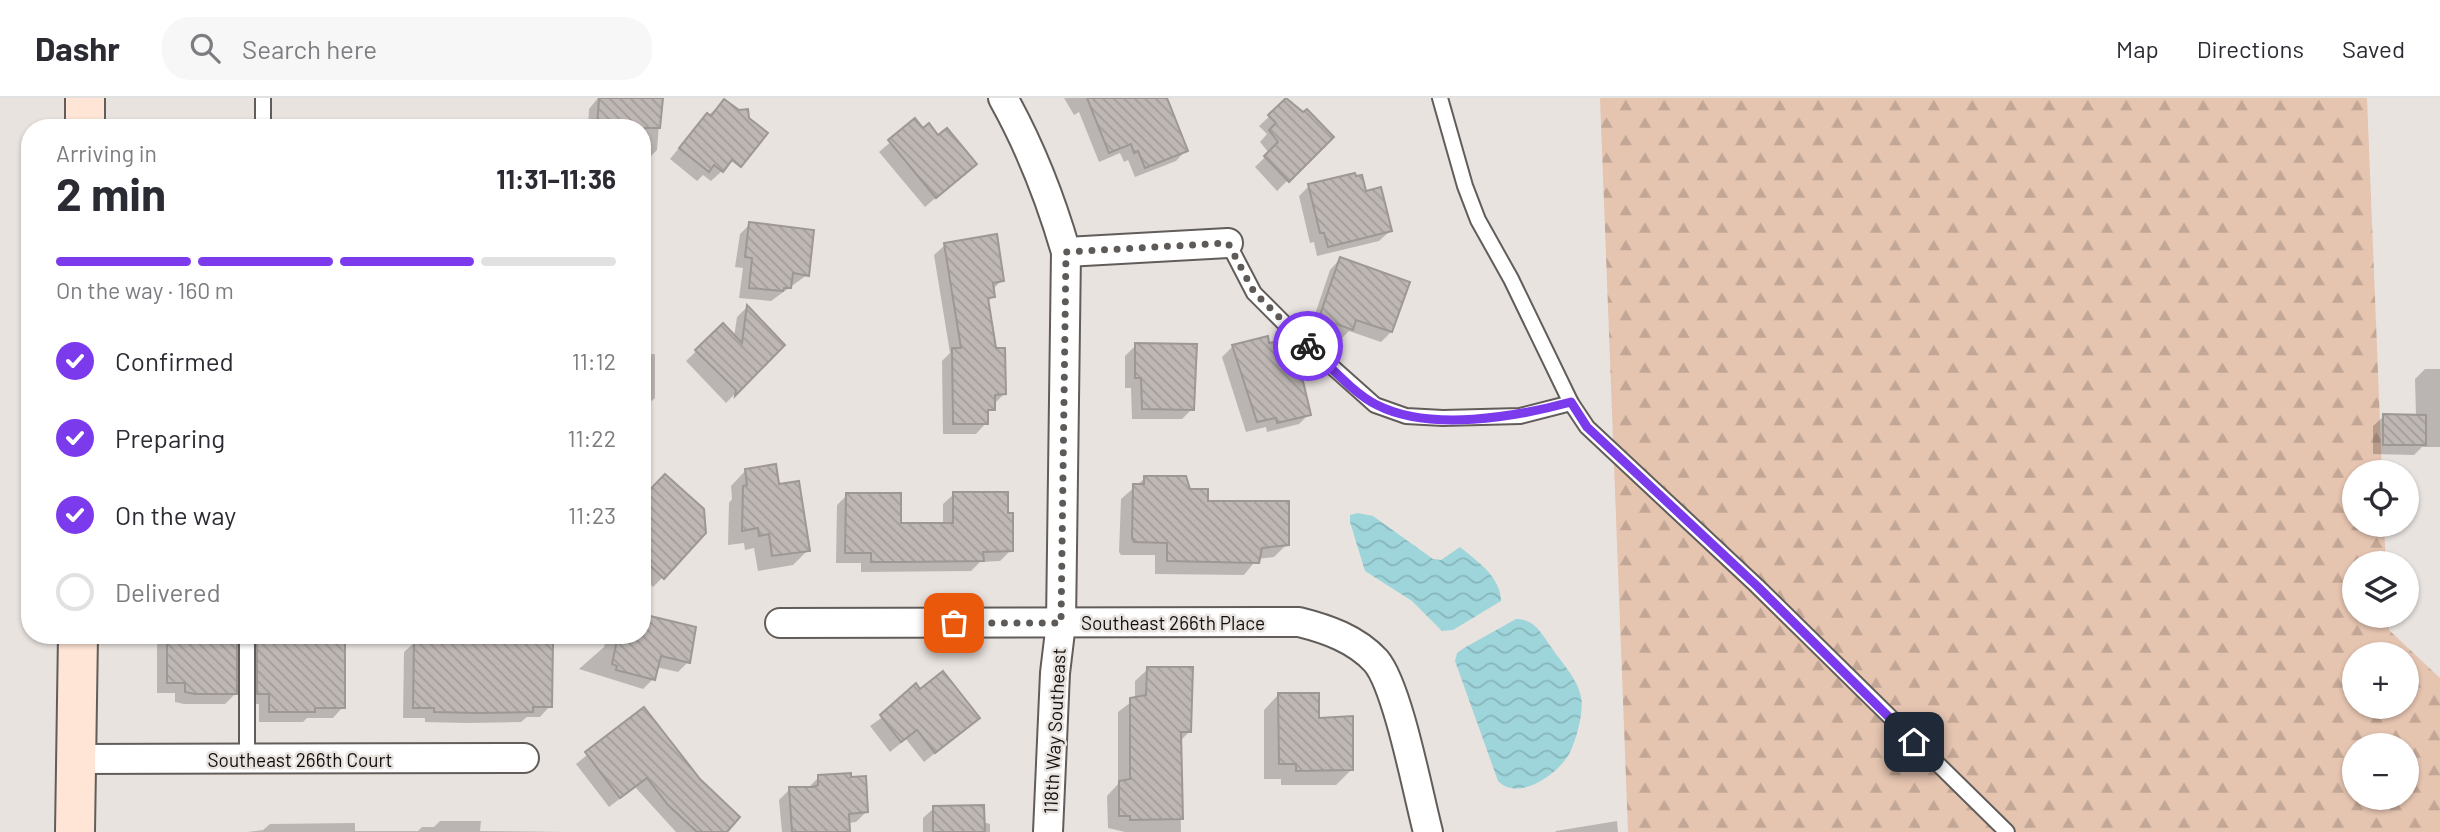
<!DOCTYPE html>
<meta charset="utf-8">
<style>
:root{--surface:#fff;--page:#f7f7f7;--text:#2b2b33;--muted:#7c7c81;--line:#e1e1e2;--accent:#7c3aed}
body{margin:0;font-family:Barlow,sans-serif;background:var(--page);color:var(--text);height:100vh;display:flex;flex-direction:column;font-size:26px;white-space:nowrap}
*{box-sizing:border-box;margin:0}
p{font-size:23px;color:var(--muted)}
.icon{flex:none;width:38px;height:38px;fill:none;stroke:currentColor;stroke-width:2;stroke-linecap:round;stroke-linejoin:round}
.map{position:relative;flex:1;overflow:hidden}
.sheet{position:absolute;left:21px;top:21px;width:630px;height:525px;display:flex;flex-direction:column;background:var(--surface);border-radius:28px;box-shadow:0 2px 5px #0004}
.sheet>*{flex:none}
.controls{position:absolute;left:2342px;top:362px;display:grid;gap:14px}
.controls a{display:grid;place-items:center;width:77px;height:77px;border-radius:50%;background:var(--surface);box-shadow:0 2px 5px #0004;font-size:35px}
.pin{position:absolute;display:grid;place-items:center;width:60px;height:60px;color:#fff;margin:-30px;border-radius:14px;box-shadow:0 4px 10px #0006}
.courier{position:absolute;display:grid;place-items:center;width:70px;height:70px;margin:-35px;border:5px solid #7c3aed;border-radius:50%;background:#fff;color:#222;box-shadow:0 2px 9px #0007}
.headline em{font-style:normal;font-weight:700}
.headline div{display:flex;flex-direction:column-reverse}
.headline{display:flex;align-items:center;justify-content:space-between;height:119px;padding:0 35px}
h1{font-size:46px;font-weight:700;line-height:52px}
.bar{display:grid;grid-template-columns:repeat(4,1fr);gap:10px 7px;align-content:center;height:84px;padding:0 35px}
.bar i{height:9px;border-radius:5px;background:var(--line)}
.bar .active{background:var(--accent)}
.bar p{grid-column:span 4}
ol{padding:0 35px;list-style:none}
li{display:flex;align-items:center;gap:21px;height:77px}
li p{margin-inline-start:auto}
li .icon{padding:7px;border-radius:50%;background:var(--accent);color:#fff;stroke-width:4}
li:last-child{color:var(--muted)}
li i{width:38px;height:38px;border:4px solid var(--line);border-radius:50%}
header{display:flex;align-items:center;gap:42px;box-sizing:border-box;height:98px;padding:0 35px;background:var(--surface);border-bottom:2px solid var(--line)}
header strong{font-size:33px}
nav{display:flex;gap:38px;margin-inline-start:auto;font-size:24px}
.search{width:490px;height:63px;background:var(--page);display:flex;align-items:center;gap:18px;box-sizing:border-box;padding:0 24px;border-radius:28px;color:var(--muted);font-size:26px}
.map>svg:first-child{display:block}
.forest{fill:url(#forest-firs);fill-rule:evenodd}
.water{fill:url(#water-waves)}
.shadow{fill:#0003}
.building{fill:url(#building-back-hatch);stroke:#9e9895;stroke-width:2}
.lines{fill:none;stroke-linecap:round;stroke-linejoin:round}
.service-casing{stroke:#625d5a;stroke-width:18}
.minor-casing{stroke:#625d5a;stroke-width:32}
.secondary-casing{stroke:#625d5a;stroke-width:42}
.service{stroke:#fff;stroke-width:14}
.minor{stroke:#fff;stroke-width:28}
.secondary{stroke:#fee5d5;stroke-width:38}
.done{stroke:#5d5a58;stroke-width:7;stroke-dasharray:0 12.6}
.route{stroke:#7c3aed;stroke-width:9}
.labels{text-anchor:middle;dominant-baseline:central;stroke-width:5;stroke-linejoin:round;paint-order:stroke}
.street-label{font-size:19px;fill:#12100f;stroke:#e9e3df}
</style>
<header>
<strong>Dashr</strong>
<div class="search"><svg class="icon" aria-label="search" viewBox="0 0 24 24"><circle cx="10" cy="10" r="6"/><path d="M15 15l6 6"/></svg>Search here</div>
<nav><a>Map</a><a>Directions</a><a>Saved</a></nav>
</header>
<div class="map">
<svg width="2440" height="734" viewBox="0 0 2440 734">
<defs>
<pattern id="forest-firs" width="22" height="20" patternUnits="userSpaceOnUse" patternTransform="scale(1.75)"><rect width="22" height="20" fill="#e5c4b0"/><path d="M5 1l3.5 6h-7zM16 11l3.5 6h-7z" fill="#c3a796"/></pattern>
<pattern id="water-waves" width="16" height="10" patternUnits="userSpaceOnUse" patternTransform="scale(1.75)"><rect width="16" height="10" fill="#9ed5db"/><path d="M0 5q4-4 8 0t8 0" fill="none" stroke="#87b6bb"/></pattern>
<pattern id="building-back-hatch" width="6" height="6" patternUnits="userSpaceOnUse" patternTransform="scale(1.75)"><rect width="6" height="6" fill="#beb7b4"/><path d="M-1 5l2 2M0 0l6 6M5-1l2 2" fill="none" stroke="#a29c9a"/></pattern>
</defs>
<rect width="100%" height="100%" fill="#e9e3df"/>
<path class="forest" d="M 1600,0 L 2367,0 L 2382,374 L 2354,374 L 2354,427 L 2384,427 L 2386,465 L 2354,466 L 2354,518 L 2388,518 L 2389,532 L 2440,580 L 2440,734 L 1628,734 ZM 2354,556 L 2406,556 L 2406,609 L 2354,609 ZM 2354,648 L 2406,648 L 2406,700 L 2354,700 Z"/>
<g class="water">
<path d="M 1358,415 L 1373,418 L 1433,461 L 1441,462 L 1460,449 C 1477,463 1501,479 1501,503 L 1453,532 L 1442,533 L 1412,503 L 1365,473 L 1350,424 L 1350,417 Z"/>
<path d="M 1516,521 C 1535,521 1541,535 1551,549 C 1561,564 1578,581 1581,599 C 1584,613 1577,639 1571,652 C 1562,674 1519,705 1498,683 L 1455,563 L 1457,555 L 1464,550 Z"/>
</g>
<g class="shadow">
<path d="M 598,0 L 661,0 L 657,52 L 646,63 L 642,63 L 642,30 L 588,30 L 589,11 Z"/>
<path d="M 1064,0 L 1165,0 L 1186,52 L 1176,63 L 1135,79 L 1128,62 L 1124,64 L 1120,55 L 1099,64 L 1079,14 L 1074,17 Z"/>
<path d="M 1288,1 L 1331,39 L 1277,93 L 1255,69 L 1269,55 L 1260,44 L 1267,36 L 1259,28 Z"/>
<path d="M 724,3 L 722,73 L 711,83 L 703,77 L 697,83 L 670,61 L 697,28 Z"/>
<path d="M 915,23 L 923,33 L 938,39 L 975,66 L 925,109 L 879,54 Z"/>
<path d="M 176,28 L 228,29 L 228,30 L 175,30 Z"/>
<path d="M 1309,88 L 1364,95 L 1390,133 L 1379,143 L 1317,158 L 1314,144 L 1310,145 L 1299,98 Z"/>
<path d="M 750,126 L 807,177 L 771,203 L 739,200 L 743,170 L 735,169 L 740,136 Z"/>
<path d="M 945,147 L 1002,182 L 992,192 L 993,198 L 987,205 L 1004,296 L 993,307 L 986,318 L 986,325 L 976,336 L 943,336 L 942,263 L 950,255 L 934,157 Z"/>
<path d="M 1340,161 L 1391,234 L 1381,244 L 1349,233 L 1341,241 L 1310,231 L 1330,172 Z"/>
<path d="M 747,209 L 783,247 L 726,305 L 686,263 L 723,227 L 734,239 L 737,219 Z"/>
<path d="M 1136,247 L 1192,311 L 1182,321 L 1132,321 L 1131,290 L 1125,290 L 1125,258 Z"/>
<path d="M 1233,248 L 1268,248 L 1309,316 L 1299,326 L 1267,334 L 1266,329 L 1246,334 L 1222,259 Z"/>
<path d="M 655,256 L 655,300 L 642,311 L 642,257 Z"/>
<path d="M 2425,271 L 2440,271 L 2440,349 L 2422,349 L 2414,357 L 2373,356 L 2373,328 L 2384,318 L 2416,318 L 2415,281 Z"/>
<path d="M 746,372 L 778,388 L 808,452 L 793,467 L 758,473 L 754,450 L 745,452 L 744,445 L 728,447 L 729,405 L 732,401 L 731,388 Z"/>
<path d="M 1145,380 L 1189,393 L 1287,446 L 1274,459 L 1257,461 L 1244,477 L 1155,476 L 1155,457 L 1121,457 L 1119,454 L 1121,401 Z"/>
<path d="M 954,396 L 1011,452 L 1000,463 L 980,464 L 971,473 L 861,474 L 861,465 L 836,465 L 837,407 L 847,397 L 899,427 L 943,427 L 943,406 Z"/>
<path d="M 642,402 L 663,479 L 653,489 L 642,478 Z"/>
<path d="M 695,531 L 688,564 L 678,574 L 656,569 L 653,581 L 643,591 L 579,571 L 604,549 L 607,537 L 642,537 Z"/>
<path d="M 167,537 L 233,537 L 236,595 L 225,606 L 184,606 L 175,604 L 175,595 L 157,595 L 157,547 Z"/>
<path d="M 343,537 L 343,609 L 333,620 L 307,620 L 303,624 L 259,624 L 259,606 L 247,606 L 247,550 L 257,539 Z"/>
<path d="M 503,537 L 538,537 L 550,608 L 540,619 L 527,619 L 521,624 L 467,625 L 425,624 L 425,620 L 403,620 L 404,554 L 415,544 L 502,544 Z"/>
<path d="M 1148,571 L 1190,633 L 1179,644 L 1181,734 L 1125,734 L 1108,730 L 1107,698 L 1118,686 L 1118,614 L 1135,601 L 1135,583 Z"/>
<path d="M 919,593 L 978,620 L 924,664 L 906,641 L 890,654 L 870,628 Z"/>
<path d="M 1279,596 L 1317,622 L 1351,672 L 1336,687 L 1281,687 L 1281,681 L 1264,681 L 1264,612 Z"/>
<path d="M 644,611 L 725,734 L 676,734 L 635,689 L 609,709 L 576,666 Z"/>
<path d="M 819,679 L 867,713 L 856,724 L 848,725 L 848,734 L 782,734 L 779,702 L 790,691 L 808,690 Z"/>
<path d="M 934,710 L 990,726 L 990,734 L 923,734 L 923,720 Z"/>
<path d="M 440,723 L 481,723 L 480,733 L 565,734 L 247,734 L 263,732 L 270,726 L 355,725 L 355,733 L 418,733 L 422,729 L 434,729 Z"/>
<path d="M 1617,723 L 1618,734 L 1555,734 L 1556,733 Z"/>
</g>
<g class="building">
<path d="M 599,0 L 663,0 L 660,30 L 597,30 Z"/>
<path d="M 1087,0 L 1167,0 L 1188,53 L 1145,70 L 1138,53 L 1134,55 L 1131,46 L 1109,55 Z"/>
<path d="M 1286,0 L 1303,14 L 1307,11 L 1334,39 L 1289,84 L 1264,58 L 1278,44 L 1269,32 L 1276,25 L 1268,17 Z"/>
<path d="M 724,1 L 739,12 L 748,11 L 749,20 L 768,35 L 741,69 L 732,62 L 723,74 L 714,67 L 709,74 L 679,50 L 707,15 L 711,18 Z"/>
<path d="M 915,20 L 923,30 L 929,25 L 938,37 L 947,30 L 977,66 L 936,100 L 888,42 Z"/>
<path d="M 1355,75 L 1356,78 L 1362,77 L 1366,93 L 1381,89 L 1392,133 L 1328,149 L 1324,135 L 1320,135 L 1308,86 Z"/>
<path d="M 749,124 L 814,132 L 809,178 L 793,175 L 791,190 L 784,190 L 783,193 L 749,190 L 752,160 L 745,159 Z"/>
<path d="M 997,136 L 1004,183 L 993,185 L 995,199 L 988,200 L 996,250 L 1005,250 L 1006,296 L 995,297 L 995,312 L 988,312 L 988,326 L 953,326 L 952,250 L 961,250 L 944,145 Z"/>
<path d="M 1340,159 L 1410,184 L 1392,234 L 1356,222 L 1353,232 L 1319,220 Z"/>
<path d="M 747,207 L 785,247 L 735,298 L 736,292 L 695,252 L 723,225 L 742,245 Z"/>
<path d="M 1268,238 L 1269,245 L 1287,242 L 1295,249 L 1311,317 L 1277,325 L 1276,320 L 1257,324 L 1232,247 Z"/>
<path d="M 1135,245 L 1197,246 L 1194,312 L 1142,311 L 1141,280 L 1135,280 Z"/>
<path d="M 2383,316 L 2426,317 L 2426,347 L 2383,347 Z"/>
<path d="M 776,366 L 779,386 L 799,383 L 810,453 L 772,458 L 769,436 L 759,438 L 758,430 L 742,433 L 743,388 L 747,387 L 745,371 Z"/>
<path d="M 665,376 L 704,411 L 706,435 L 664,481 L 642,460 L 642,400 Z"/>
<path d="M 1144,378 L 1186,378 L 1190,391 L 1208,391 L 1208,403 L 1289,403 L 1289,447 L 1262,450 L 1259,465 L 1167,463 L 1167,445 L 1134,444 L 1132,440 L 1133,386 L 1144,386 Z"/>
<path d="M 953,394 L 1008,394 L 1008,415 L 1013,415 L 1013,453 L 983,454 L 984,463 L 902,464 L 871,464 L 871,455 L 845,455 L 846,395 L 901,395 L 901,425 L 953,425 Z"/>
<path d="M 642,516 L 696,529 L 690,565 L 661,558 L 655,582 L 616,572 L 617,568 L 612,566 L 618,537 L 642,537 Z"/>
<path d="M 167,537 L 237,538 L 237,596 L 195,596 L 185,594 L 185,585 L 167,585 Z"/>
<path d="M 345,537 L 345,610 L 315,610 L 315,614 L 269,614 L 269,596 L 257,596 L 257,538 Z"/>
<path d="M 511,537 L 540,537 L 540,544 L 553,544 L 552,609 L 533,609 L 533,614 L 479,615 L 434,614 L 434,610 L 413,610 L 414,542 L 511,543 Z"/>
<path d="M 1147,569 L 1193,569 L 1191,634 L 1181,634 L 1183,721 L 1130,722 L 1130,718 L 1119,718 L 1119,683 L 1130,681 L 1130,600 L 1146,597 Z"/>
<path d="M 943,573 L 980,620 L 935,655 L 917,632 L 901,644 L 880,617 L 916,585 L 920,591 Z"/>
<path d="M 1278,595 L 1319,595 L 1319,620 L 1353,618 L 1353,672 L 1296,673 L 1296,666 L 1279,666 Z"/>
<path d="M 644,609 L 700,681 L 740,719 L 727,734 L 697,734 L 668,707 L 647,680 L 620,700 L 585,654 Z"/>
<path d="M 851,675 L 851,679 L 866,678 L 868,714 L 849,716 L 850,734 L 792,734 L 789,689 L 813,689 L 818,687 L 818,677 Z"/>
<path d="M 984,707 L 985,734 L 933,734 L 933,708 Z"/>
</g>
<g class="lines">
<defs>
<g id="service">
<path d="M 263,0 L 263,30"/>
<path d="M 1440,0 L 1465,88 L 1478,122 L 1511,181 L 1571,305 L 1587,329 L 1757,488 L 2007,734"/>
<path d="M 1228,145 L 1254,195 L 1293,234 L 1375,307 L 1406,318 L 1443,320 L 1520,318 L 1571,305"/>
<path d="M 247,537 L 247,661"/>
</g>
<g id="minor">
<path d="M 1003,0 C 1031,50 1050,99 1066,154 L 1061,525 L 1055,575 L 1048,734"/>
<path d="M 1066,154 L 1228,145"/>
<path d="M 780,525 L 1299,524 C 1327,531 1356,541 1376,563 C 1398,589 1418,696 1428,734"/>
<path d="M 75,661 L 524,660"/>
</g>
<g id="secondary">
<path d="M 85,0 L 85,30"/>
<path d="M 75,734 L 78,537"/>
</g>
</defs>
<use href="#service" class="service-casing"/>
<use href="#minor" class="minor-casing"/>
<use href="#secondary" class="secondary-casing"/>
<use href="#service" class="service"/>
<use href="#minor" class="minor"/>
<use href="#secondary" class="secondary"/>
</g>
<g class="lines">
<path class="done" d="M 954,525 L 1061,525 L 1066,154 L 1228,145 L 1254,194 L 1308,248"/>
<path class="route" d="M 1308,248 C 1327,265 1354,296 1377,307 C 1430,334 1516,319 1571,304 L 1587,329 L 1757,488 L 1914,644"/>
</g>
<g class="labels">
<g class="street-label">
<text x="1173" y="524">Southeast 266th Place</text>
<text transform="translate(1054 633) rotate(-87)">118th Way Southeast</text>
<text x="300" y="661">Southeast 266th Court</text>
</g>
</g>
</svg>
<div class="controls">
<a><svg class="icon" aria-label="locate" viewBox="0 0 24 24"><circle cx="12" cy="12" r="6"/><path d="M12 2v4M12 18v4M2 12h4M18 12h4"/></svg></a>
<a><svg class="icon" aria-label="layers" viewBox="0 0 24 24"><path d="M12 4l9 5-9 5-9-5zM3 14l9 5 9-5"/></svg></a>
<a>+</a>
<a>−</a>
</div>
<div class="pin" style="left:954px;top:525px;background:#ea580c"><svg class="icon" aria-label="bag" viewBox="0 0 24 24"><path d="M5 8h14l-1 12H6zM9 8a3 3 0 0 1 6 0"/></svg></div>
<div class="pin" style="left:1914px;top:644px;background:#1f2937"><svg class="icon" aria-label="home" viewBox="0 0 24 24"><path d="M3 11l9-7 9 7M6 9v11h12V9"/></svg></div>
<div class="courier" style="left:1308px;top:248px"><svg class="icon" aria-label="bike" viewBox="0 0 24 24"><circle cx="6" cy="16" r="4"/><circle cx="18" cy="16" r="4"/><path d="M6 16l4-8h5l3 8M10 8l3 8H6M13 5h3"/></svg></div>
<section class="sheet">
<div class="headline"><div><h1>2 min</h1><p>Arriving in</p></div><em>11:31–11:36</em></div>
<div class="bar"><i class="active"></i><i class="active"></i><i class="active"></i><i></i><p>On the way · 160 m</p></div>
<ol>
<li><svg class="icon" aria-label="check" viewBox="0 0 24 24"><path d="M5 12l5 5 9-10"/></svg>Confirmed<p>11:12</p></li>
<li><svg class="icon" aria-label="check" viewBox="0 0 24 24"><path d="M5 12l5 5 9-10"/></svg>Preparing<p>11:22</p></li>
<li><svg class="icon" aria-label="check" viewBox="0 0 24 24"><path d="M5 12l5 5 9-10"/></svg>On the way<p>11:23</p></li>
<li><i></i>Delivered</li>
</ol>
</section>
</div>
